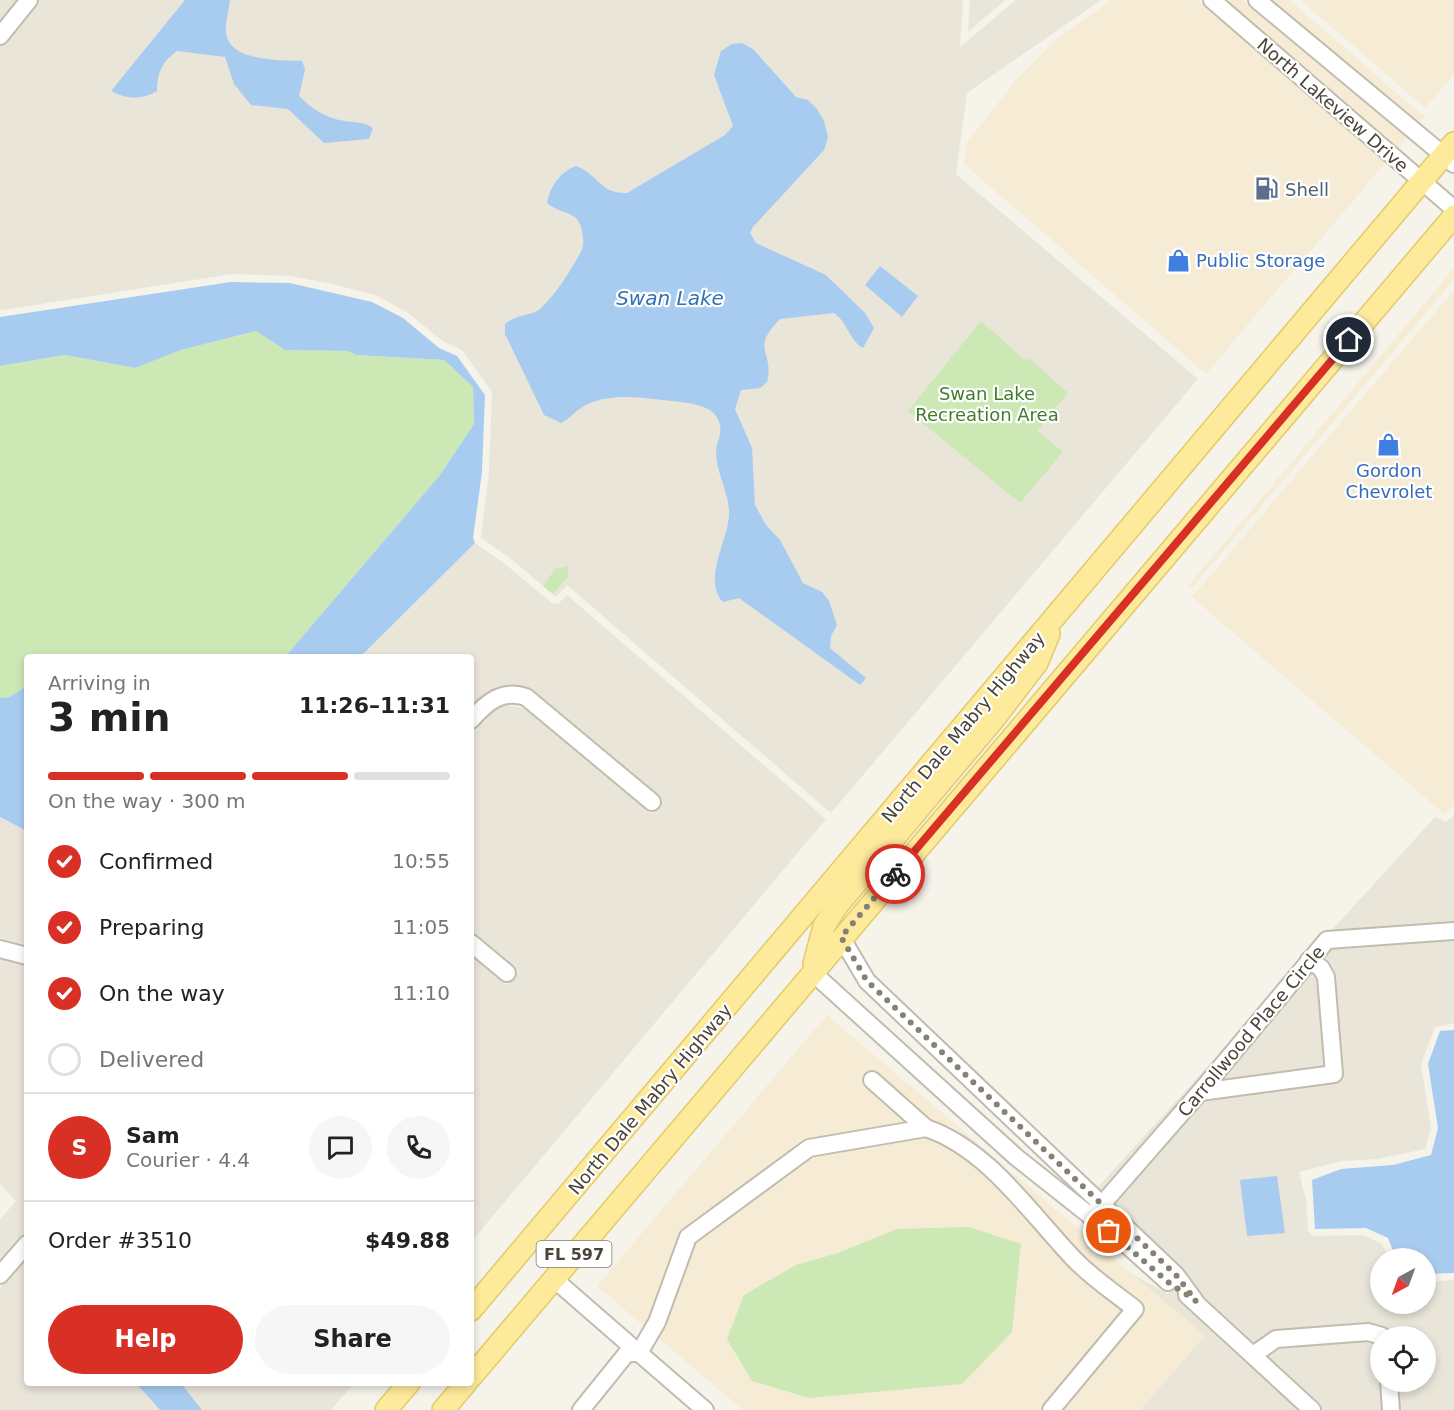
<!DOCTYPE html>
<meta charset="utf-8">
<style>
:root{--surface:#fff;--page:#f6f6f6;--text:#222;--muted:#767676;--line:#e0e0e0;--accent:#d93025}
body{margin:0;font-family:"DejaVu Sans",sans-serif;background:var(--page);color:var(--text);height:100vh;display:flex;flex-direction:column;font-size:22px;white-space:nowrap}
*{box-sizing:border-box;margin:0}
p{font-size:20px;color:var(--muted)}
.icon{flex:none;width:33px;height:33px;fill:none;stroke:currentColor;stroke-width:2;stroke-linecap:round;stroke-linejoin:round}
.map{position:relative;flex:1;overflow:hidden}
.drawer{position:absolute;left:24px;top:654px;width:450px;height:732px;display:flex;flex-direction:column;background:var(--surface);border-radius:6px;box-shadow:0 3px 9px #0003}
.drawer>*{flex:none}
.needle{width:39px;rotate:221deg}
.tools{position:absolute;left:1370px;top:1248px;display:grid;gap:12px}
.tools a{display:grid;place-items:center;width:66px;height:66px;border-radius:50%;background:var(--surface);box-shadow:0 3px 9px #0003;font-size:30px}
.pin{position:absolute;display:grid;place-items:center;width:51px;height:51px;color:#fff;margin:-26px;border:3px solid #fff;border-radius:50%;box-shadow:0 2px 6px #0007}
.courier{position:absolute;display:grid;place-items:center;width:60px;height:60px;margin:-30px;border:4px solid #d93025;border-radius:50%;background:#fff;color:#222;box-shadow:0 2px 8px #0007}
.head em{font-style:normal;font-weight:600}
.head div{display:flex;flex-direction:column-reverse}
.head{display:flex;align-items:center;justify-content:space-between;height:102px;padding:0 24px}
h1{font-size:39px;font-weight:600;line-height:45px}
.bar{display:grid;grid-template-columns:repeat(4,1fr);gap:9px 6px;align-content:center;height:72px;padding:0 24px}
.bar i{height:8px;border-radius:4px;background:var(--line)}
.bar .on{background:var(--accent)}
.bar p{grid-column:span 4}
.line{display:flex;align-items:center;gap:15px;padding:0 24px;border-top:2px solid var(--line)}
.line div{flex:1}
.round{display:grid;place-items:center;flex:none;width:63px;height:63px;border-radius:32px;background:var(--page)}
ol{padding:0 24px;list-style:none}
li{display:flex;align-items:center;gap:18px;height:66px}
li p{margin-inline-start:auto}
li .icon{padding:6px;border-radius:50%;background:var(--accent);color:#fff;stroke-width:4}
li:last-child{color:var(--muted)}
li i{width:33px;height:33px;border:3px solid var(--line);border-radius:50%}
.button{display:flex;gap:12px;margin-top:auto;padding:12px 24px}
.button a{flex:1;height:69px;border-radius:36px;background:var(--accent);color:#fff;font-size:24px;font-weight:600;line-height:69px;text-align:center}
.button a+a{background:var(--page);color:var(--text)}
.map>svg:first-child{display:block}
.residential{fill:#e9e5d9;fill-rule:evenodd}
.commercial{fill:#f6ecd6;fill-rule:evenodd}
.green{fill:#cce8b4}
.water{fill:#a8ccf0}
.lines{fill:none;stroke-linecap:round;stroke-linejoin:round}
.minor-casing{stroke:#c1bcad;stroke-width:20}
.major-casing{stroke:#e3ca6a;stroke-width:24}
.minor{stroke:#fff;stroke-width:16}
.major{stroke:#fdea9b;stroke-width:21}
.done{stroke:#858176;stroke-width:6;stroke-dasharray:0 10.8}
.route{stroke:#d93025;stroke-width:8}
.labels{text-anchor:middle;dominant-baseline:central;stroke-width:4.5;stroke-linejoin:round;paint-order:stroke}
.shield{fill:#fff;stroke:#807c74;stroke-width:1.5}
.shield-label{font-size:16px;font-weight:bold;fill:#494438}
.street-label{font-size:18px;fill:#494438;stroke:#fff}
.service-label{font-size:18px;fill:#4e5e75;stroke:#fff;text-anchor:start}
.shop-label{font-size:18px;fill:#366cbe;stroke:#fff;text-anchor:start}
.park-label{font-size:18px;fill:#427b2b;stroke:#fff}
.water-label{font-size:20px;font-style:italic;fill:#3171b5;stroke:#fff}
</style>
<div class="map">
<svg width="1454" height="1410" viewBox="0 0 1454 1410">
<rect width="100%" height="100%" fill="#f5f3ea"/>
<g class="residential">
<path d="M 0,0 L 963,0 L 960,47 L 1016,0 L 1101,0 L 967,93 L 956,174 L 1198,379 L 831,813 L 567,585 L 556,597 L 510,558 L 481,538 L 489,472 L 492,392 L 462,350 L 444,342 L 407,312 L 375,295 L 332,284 L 291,276 L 232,274 L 3,310 L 0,309 Z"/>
<path d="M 970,0 L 1005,0 L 968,32 Z"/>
<path d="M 475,543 L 505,564 L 553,604 L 559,603 L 567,595 L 826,819 L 471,1242 L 471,955 L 507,985 L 519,972 L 471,931 L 471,732 L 486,715 L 505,704 L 529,710 L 651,814 L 663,801 L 537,694 L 502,688 L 478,701 L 471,708 L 471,657 L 360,657 Z"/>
<path d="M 1454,815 L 1454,1023 L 1435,1027 L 1421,1064 L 1431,1128 L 1425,1149 L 1377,1159 L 1342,1161 L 1299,1172 L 1306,1200 L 1308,1230 L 1312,1236 L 1363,1235 L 1382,1244 L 1388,1258 L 1380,1258 L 1380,1304 L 1425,1304 L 1425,1282 L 1454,1280 L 1454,1410 L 1140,1410 L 1204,1336 L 1132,1274 L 1168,1294 L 1174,1287 L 1193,1312 L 1207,1301 L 1182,1268 L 1113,1203 L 1162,1148 L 1151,1138 L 1102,1192 L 1097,1188 L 1435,817 L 1446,822 ZM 1380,1336 L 1425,1336 L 1425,1382 L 1380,1382 Z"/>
<path d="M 0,817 L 27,831 L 27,945 L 0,938 Z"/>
<path d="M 0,956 L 27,964 L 27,1232 L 0,1263 L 0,1220 L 16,1201 L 0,1184 Z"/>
<path d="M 27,1256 L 27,1383 L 136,1383 L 160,1410 L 0,1410 L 0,1288 Z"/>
<path d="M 181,1383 L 354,1383 L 331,1410 L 202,1410 Z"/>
</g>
<g class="commercial">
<path d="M 1112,0 L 1198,0 L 1386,162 L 1206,374 L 964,164 L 967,142 L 1016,80 L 1055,40 Z"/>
<path d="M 1226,0 L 1243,0 L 1407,137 L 1397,149 Z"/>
<path d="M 1271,0 L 1289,0 L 1420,113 L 1426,115 L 1419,123 Z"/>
<path d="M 1301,0 L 1454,0 L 1454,74 L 1425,108 Z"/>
<path d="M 1454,268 L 1454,280 L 1191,589 L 1188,586 Z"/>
<path d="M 1454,290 L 1454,805 L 1445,815 L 1192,597 Z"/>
<path d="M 827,1015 L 1001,1163 L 999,1165 L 955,1128 L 931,1120 L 872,1069 L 860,1082 L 907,1123 L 805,1141 L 680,1235 L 645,1327 L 597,1286 Z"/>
<path d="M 925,1137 L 944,1143 L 993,1184 L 1069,1268 L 1123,1311 L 1040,1410 L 743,1410 L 657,1337 L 665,1324 L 695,1242 L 812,1156 ZM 838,1253 L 809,1398 L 796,1265 Z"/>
<path d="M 1013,1173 L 1205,1336 L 1140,1410 L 1061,1410 L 1141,1314 L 1140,1303 L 1082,1255 L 1010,1176 Z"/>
</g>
<g class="green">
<path d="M 981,321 L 1026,361 L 1029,358 L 1068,393 L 1037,431 L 1063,452 L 1020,503 L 908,411 Z"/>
<path d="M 256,331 L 285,350 L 348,351 L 356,355 L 444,360 L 473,387 L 474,424 L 440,475 L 285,657 L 27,657 L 27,686 L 9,697 L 0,698 L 0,366 L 65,355 L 135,368 L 181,350 Z"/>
<path d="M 568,566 L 568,577 L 553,594 L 543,586 L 555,569 Z"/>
<path d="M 969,1227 L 1021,1244 L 1012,1332 L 962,1384 L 809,1398 L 752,1381 L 727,1339 L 744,1295 L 796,1265 L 838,1253 L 897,1229 Z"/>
</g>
<g class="water">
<path d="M 185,0 L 230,0 C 229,10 225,24 226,33 C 230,62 280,60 302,61 L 305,69 L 299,96 C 313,110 326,118 345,121 C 357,123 362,121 373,128 L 369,139 L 324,143 L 288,109 L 251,105 L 234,84 L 225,57 L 177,51 C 162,62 157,73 157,91 C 141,100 128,100 111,91 Z"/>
<path d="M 742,43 L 753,49 L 796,97 L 808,100 L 817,109 L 824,121 L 828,137 L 824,150 L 753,227 L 750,233 L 756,243 L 826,275 L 865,313 L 874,328 L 863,348 C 850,341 848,323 834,313 L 780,319 C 749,351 775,350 767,382 L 760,388 L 741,390 L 735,409 L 752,448 L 755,505 L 766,525 L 780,540 L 803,583 L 822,592 L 829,601 L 837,625 L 831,636 L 830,648 L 866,678 L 860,685 L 739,598 L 723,602 C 702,580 728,541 729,515 C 730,494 716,473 716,452 C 716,444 722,434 720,426 C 717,404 688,403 672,401 C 644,398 612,392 586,405 C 576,410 571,418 561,423 L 544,415 L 505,334 L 505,324 C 515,316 524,316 535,312 C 549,306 576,263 582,249 C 585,241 582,224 576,218 C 567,211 556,211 547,203 C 550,186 560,172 576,166 C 600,175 599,194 627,193 L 725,135 L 733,126 L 714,75 L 721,51 L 732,44 Z"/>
<path d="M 880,266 L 918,296 L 902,317 L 865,285 Z"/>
<path d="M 231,282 L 290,283 L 372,302 L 403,318 L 439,348 L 457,356 L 485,395 L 482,472 L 473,538 L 475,543 L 360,657 L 285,657 L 440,475 L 474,424 L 473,387 L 444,360 L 356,355 L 348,351 L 285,350 L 256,331 L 181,350 L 135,368 L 65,355 L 0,366 L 0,317 Z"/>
<path d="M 27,686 L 27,831 L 0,817 L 0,698 L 9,697 Z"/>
<path d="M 1454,1030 L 1454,1273 L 1425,1274 L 1425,1258 L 1396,1258 L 1388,1238 L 1366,1228 L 1315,1229 L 1312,1180 L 1341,1169 L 1393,1165 L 1431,1155 L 1438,1128 L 1428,1064 L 1440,1031 Z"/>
<path d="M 1277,1176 L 1285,1233 L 1247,1236 L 1240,1180 Z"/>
<path d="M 136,1383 L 181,1383 L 202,1410 L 160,1410 Z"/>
</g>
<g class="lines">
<defs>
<g id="minor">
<path d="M 1212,0 L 1454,209"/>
<path d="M 1257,0 L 1454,164"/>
<path d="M 0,36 L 29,0"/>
<path d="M 471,720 C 487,702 502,689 526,697 L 652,802"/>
<path d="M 841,937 L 867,981 L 1176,1275 L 1195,1301"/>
<path d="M 471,943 L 507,973"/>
<path d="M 0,949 L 27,956"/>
<path d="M 812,972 L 1016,1157 L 1127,1245 L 1168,1282"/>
<path d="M 1200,1092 L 1334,1074 L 1326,977 L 1321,968 L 1309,960"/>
<path d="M 926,1128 C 988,1149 1030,1213 1074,1259 C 1092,1278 1115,1293 1135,1309 L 1051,1410"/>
<path d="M 1091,1217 L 1200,1092 L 1327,940 L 1454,931"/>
<path d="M 0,1275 L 27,1244"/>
<path d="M 554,1279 L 639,1353 L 657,1322 L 688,1237 L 809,1148 L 926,1128 L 872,1080"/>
<path d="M 1187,1295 L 1312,1410"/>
<path d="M 1253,1355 L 1276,1339 L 1368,1332 L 1382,1336"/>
<path d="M 1389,1382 L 1391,1410"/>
<path d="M 581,1410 L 627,1353 L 639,1353 L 705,1410"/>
</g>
<g id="major">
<path d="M 814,964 L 824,926 L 837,906 L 994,719 L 1037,663 L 1049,634"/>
<path d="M 471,1310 L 1454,143"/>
<path d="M 471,1377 L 1454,216"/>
<path d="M 386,1410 L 409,1383"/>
<path d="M 443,1410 L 466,1383"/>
</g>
</defs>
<use href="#minor" class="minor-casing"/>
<use href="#major" class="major-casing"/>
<use href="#minor" class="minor"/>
<use href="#major" class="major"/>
</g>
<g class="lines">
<path class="done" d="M 895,874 L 841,937 L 867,981 L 1176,1275 L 1196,1301 L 1168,1282 L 1109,1231"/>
<path class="route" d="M 895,874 L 1349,340"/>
</g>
<defs>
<symbol id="fuel-bare" viewBox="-9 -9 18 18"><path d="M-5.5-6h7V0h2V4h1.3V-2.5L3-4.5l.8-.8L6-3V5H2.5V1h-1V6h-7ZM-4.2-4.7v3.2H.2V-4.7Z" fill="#5c6f8a" stroke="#fff" stroke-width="2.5" paint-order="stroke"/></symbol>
<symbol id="shop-bare" viewBox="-9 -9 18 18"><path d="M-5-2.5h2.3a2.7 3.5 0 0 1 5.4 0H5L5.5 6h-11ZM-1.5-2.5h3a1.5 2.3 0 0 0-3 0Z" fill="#3f7fe0" stroke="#fff" stroke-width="2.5" paint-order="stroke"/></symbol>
</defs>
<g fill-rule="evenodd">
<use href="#fuel-bare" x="1250" y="172" width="33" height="33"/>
<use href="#shop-bare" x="1162" y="244" width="33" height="33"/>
<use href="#shop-bare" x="1372" y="428" width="33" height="33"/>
</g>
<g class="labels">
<rect class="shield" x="536.5" y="1241" width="75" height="26" rx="4.5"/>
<g class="shield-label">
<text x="574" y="1254">FL 597</text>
</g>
<g class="street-label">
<text transform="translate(1333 105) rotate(41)">North Lakeview Drive</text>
<text transform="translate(963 727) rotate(-50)">North Dale Mabry Highway</text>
<text transform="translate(1251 1031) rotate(-50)">Carrollwood Place Circle</text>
<text transform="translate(650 1099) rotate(-50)">North Dale Mabry Highway</text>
</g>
<g class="service-label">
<text x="1285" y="189">Shell</text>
</g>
<g class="shop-label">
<text x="1196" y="260">Public Storage</text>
<text x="1389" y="470" text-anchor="middle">Gordon<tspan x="1389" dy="21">Chevrolet</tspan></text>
</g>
<g class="park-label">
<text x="987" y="393">Swan Lake<tspan x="987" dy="21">Recreation Area</tspan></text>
</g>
<g class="water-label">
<text x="670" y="298">Swan Lake</text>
</g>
</g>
</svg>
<div class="tools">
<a><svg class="needle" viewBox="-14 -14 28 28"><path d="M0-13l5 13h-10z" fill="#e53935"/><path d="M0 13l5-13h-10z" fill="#767676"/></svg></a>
<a><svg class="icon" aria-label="locate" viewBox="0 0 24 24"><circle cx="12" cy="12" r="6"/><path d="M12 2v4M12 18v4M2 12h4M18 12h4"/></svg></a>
</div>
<div class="pin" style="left:1109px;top:1231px;background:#ea580c"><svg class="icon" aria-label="bag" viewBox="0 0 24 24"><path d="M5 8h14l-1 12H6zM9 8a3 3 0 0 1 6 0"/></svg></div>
<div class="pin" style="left:1349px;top:340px;background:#1f2937"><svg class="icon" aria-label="home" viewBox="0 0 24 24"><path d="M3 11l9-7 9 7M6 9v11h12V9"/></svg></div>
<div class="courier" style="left:895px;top:874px"><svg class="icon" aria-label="bike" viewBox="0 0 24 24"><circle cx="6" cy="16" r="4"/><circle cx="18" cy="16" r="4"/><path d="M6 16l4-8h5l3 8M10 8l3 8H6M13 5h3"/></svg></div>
<section class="drawer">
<div class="head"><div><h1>3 min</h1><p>Arriving in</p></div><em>11:26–11:31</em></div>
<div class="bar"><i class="on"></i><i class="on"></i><i class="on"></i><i></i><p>On the way · 300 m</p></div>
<ol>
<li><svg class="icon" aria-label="check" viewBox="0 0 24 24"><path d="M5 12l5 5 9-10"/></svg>Confirmed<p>10:55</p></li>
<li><svg class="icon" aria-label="check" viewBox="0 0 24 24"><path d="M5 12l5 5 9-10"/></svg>Preparing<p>11:05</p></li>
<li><svg class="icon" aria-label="check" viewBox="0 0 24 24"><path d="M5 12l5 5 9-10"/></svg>On the way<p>11:10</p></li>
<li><i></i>Delivered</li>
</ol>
<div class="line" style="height:108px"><b class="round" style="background:var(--accent);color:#fff">S</b><div><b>Sam</b><p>Courier · 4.4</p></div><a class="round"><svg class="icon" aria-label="chat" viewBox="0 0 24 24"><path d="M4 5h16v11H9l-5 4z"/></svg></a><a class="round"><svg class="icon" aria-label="phone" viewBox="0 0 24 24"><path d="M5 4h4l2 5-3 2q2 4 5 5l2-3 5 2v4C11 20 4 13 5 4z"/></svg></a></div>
<div class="line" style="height:78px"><div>Order #3510</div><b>$49.88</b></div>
<div class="button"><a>Help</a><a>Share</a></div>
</section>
</div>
